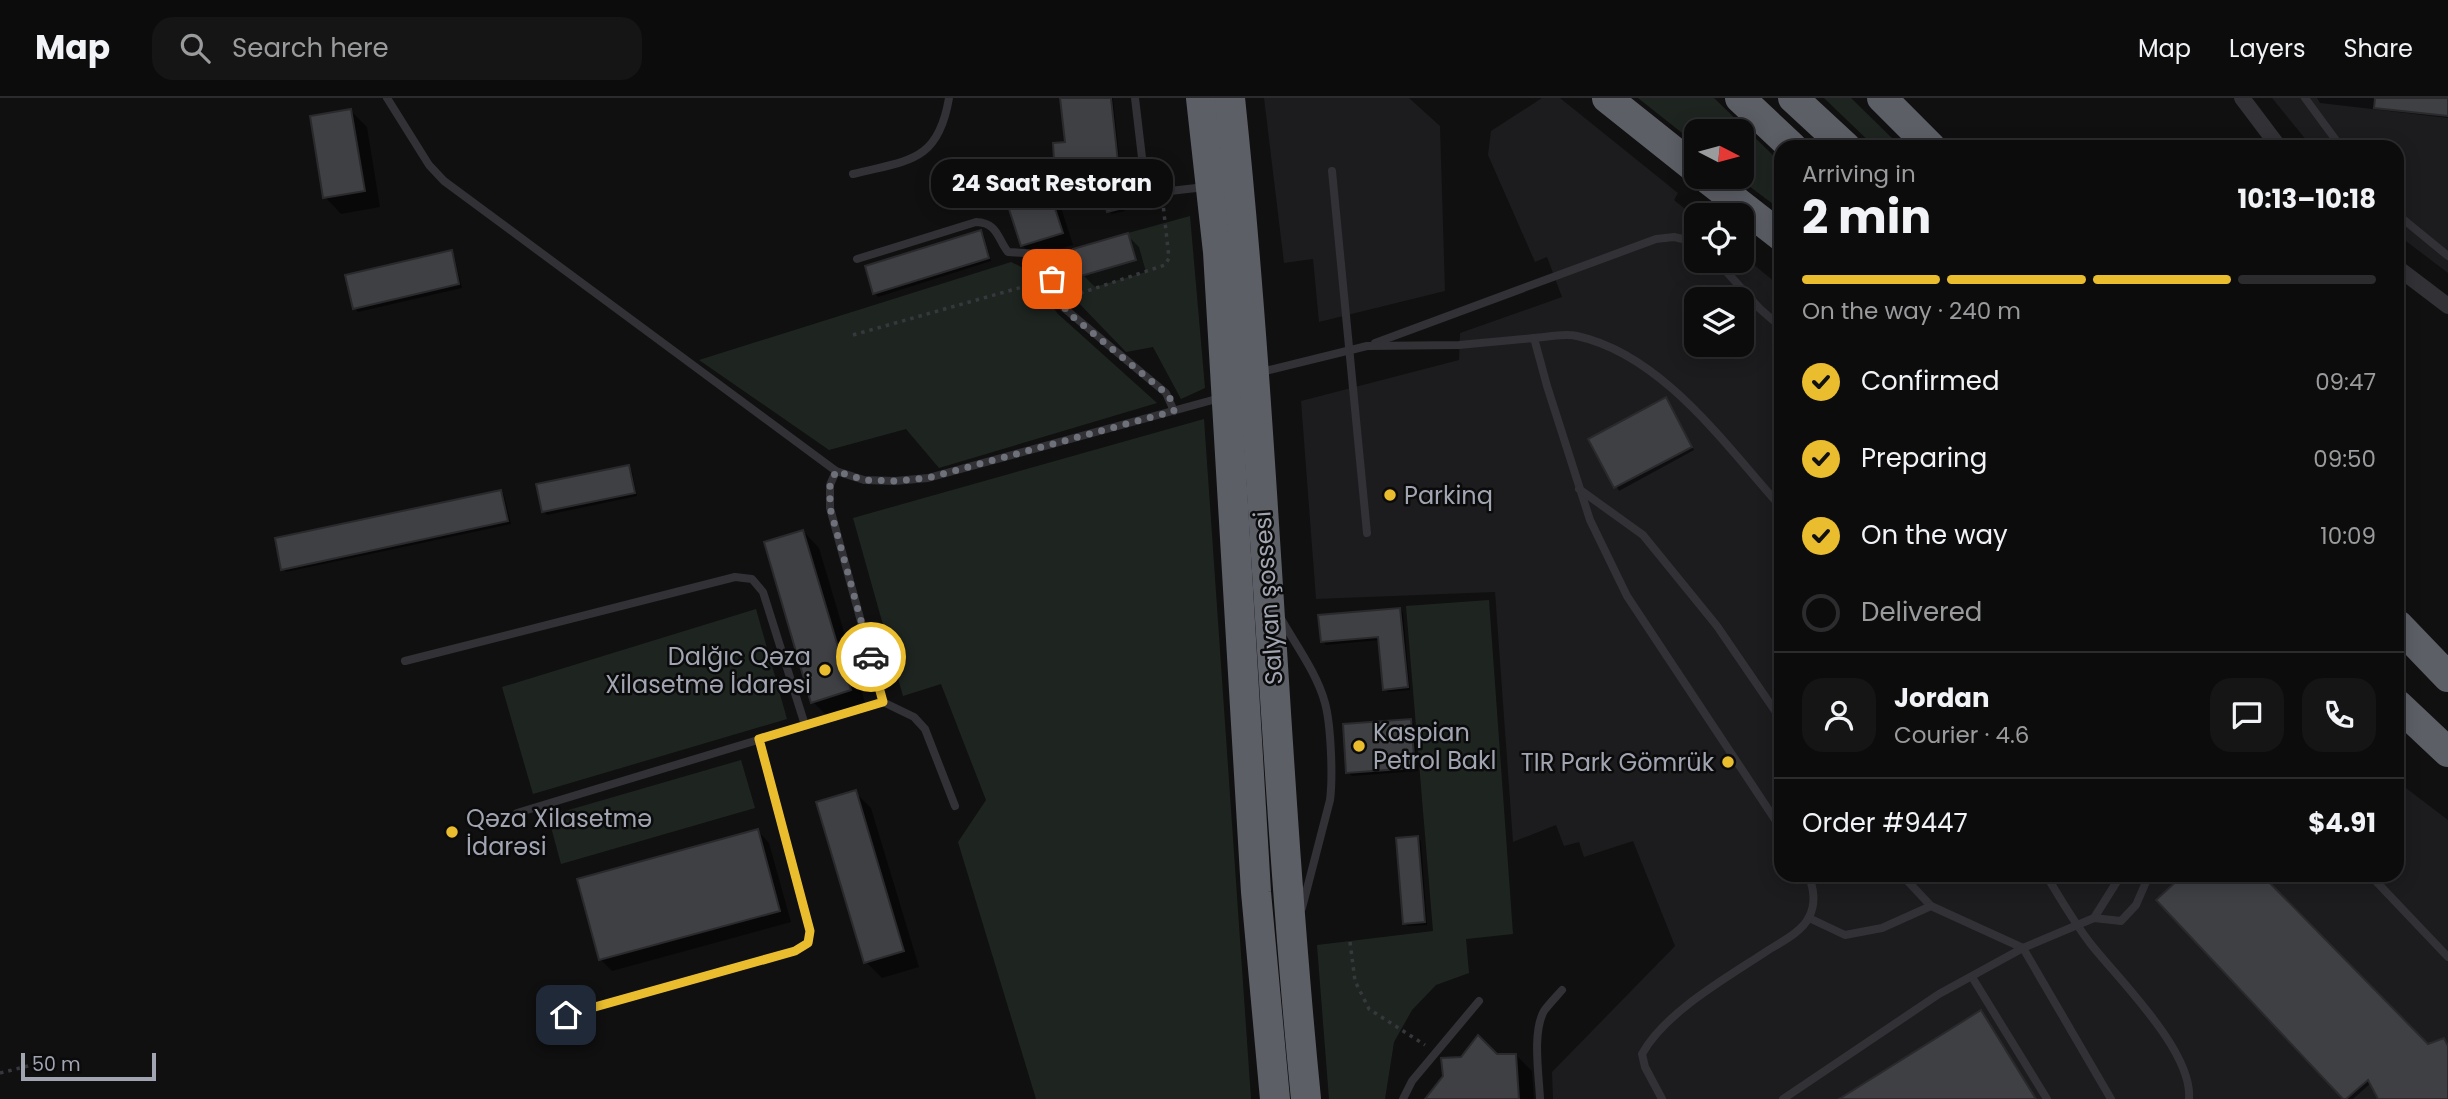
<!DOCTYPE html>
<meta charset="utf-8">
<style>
:root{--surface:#0c0c0d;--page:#151516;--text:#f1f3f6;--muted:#9a9b9d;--line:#2c2c2e;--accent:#eabd2f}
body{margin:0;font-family:Poppins,sans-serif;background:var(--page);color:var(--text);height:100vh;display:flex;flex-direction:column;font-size:26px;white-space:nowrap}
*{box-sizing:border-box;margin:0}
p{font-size:23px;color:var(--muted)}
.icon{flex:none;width:38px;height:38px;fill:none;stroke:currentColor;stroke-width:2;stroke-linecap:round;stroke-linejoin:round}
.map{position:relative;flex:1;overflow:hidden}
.sheet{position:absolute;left:1774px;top:42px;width:630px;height:742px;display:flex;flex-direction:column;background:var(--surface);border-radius:21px;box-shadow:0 4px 18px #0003,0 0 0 2px var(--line)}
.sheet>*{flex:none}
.needle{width:46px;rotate:96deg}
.fabs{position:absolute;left:1684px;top:21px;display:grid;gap:14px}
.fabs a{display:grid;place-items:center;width:70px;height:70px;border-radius:14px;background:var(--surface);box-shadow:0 4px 18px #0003,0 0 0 2px var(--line);font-size:35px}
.scale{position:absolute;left:21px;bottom:18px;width:135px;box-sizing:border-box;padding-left:7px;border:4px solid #a1a5b1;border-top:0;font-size:19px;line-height:24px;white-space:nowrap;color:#a1a5b1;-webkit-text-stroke:5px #0b0b0c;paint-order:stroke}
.pin{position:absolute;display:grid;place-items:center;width:60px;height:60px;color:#fff;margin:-30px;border-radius:14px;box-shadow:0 4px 10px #0006}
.courier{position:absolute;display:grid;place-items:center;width:70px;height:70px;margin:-35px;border:5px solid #eabd2f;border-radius:50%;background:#fff;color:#222;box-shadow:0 2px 9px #0007}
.bubble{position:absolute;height:49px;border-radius:21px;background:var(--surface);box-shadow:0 4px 18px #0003,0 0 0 2px var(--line);font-size:23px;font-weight:700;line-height:49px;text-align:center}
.head em{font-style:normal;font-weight:700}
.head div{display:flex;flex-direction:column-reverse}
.head{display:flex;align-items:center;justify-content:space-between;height:119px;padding:0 28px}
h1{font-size:46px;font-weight:700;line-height:52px}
.bar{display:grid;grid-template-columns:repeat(4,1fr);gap:10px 7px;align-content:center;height:84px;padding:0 28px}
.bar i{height:9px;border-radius:5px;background:var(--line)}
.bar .active{background:var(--accent)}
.bar p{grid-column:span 4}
.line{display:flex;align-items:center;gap:18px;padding:0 28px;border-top:2px solid var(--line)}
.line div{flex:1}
.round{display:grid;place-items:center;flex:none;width:74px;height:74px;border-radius:21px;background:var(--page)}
ol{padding:0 28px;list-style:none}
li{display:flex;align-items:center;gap:21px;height:77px}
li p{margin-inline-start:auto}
li .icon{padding:7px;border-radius:50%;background:var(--accent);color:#111;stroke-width:4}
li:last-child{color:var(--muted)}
li i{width:38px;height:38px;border:4px solid var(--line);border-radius:50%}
header{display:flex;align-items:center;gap:42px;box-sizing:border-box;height:98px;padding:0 35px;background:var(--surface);border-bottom:2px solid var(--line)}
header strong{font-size:33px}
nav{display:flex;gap:38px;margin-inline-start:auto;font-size:24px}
.search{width:490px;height:63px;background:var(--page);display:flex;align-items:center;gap:18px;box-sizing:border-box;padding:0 24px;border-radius:21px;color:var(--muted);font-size:26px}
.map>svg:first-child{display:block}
.built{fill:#1c1c1e;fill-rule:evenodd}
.green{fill:#1e2520}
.shadow{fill:#0007}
.building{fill:#3f4044;stroke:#2a2a2d;stroke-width:2}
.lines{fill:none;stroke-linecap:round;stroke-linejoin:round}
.path{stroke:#37383d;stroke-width:3.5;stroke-dasharray:3.5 5;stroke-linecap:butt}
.lane{stroke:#313136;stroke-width:8}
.street{stroke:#313136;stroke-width:16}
.highway{stroke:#5d5f67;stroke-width:30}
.done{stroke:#6e7179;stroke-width:7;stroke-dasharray:0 12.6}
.route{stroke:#eabd2f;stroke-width:9}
.poi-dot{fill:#eabd2f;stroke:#0b0b0c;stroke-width:2.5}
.labels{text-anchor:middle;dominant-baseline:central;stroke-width:5;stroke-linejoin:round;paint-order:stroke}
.poi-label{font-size:24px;fill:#a1a5b1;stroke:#0b0b0c;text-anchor:start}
.street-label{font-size:24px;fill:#a1a5b1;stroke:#0b0b0c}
</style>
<header>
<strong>Map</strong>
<div class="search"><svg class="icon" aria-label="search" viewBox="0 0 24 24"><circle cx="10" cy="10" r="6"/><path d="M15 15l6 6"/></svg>Search here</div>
<nav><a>Map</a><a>Layers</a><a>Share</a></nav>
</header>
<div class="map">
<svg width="2448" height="1001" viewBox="0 0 2448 1001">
<rect width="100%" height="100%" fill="#101011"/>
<g class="built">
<path d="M 1264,0 L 1409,0 L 1440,28 L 1445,193 L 1319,224 L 1313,161 L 1284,165 Z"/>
<path d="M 1542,0 L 1560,0 L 1678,95 L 1674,102 L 1696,120 L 1696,163 L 1741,163 L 1741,156 L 1781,189 L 1782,777 L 2398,777 L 2398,684 L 2448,722 L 2448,1001 L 1553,1001 L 1552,974 L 1675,848 L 1633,743 L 1584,759 L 1579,744 L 1564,748 L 1556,727 L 1513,744 L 1495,494 L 1316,501 L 1301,303 L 1459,262 L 1460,235 L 1562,199 L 1547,159 L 1535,164 L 1488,57 L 1491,33 ZM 1696,201 L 1741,201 L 1741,247 L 1696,247 Z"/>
<path d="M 2272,0 L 2448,0 L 2448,175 L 2398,137 L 2398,49 L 2312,49 Z"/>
</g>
<g class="green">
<path d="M 1638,0 L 1714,0 L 1781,65 L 1781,112 L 1737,79 L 1741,79 L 1741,33 L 1696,33 L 1696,46 Z"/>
<path d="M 1824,0 L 1851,0 L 1901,49 L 1875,49 Z"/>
<path d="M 1190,118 L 1205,290 L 1181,301 L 1153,249 L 1126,254 L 1073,199 L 1065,184 L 1135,162 L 1128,135 Z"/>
<path d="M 1011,164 C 1045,179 1038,190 1058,216 L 1157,305 L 939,370 L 906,331 L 829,352 L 699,262 Z"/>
<path d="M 1204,321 L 1251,1001 L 1036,1001 L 958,744 L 986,702 L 941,586 L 903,598 L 853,420 Z"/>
<path d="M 1489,502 L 1513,836 L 1466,841 L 1469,875 L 1436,887 L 1412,912 L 1394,944 L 1385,1001 L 1329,1001 L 1317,847 L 1433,833 L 1406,508 Z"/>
<path d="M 756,511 L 787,621 L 533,696 L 502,589 Z"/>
<path d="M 741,662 L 755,710 L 561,766 L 548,718 Z"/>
</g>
<g class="shadow">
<path d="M 1062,0 L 1113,0 L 1125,113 L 1112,116 L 1109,113 L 1106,95 L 1061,99 L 1058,95 L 1067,45 Z"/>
<path d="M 2317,0 L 2448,0 L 2448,20 L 2320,5 Z"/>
<path d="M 351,13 L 367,29 L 380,109 L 341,116 L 325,99 Z"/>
<path d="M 1047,91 L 1059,103 L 1073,147 L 1034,159 L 1022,147 Z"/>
<path d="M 980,134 L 984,137 L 991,163 L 878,199 L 875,195 Z"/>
<path d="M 1127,137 L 1139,149 L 1146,174 L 1095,189 L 1083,177 Z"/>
<path d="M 451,154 L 454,157 L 462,190 L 358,214 L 355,210 Z"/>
<path d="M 1666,301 L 1694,352 L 1619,393 L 1590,341 Z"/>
<path d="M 628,369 L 632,373 L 637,398 L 547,417 L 543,413 Z"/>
<path d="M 501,393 L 504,397 L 511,426 L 286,474 L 283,471 Z"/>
<path d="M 803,433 L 819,450 L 866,608 L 829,620 L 813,604 Z"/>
<path d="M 1400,511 L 1403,515 L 1410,592 L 1388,594 L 1385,591 L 1380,542 L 1326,547 L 1323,543 Z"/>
<path d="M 1411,623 L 1414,626 L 1418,673 L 1352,678 L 1348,674 Z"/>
<path d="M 855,694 L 871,710 L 919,869 L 882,880 L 866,864 Z"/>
<path d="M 758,733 L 769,745 L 791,824 L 612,873 L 600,861 Z"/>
<path d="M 1418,740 L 1421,743 L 1427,827 L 1408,828 L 1404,825 Z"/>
<path d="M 2185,777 L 2259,777 L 2427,948 L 2443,942 L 2447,945 L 2448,1001 L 2380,1001 L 2371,985 L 2353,1001 L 2346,1001 Z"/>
<path d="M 1516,957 L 1532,973 L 1534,1001 L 1427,1001 L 1496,958 Z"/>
</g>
<g class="building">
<path d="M 1060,0 L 1111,0 L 1123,110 L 1107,114 L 1103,92 L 1056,96 L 1053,45 L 1065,44 Z"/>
<path d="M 2375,0 L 2448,0 L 2448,18 L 2374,10 Z"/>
<path d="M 351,11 L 365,93 L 323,100 L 310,18 Z"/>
<path d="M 1048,89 L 1063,135 L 1021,148 L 1006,102 Z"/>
<path d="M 981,132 L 989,160 L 873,196 L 865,168 Z"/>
<path d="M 1128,135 L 1136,162 L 1081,178 L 1073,151 Z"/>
<path d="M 452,152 L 459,186 L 353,211 L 345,177 Z"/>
<path d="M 1666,299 L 1692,349 L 1614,390 L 1588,341 Z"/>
<path d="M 629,367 L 635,395 L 542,414 L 536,386 Z"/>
<path d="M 501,392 L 508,423 L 281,472 L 275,440 Z"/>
<path d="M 803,432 L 851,592 L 811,605 L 764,444 Z"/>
<path d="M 1400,510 L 1408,589 L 1383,592 L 1378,539 L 1321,544 L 1318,517 Z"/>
<path d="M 1411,621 L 1415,670 L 1346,675 L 1343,626 Z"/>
<path d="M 856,692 L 904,853 L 864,865 L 816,704 Z"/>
<path d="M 758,731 L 780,813 L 599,862 L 577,781 Z"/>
<path d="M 1418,738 L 1425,824 L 1403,826 L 1396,740 Z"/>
<path d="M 2183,777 L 2262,777 L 2428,946 L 2444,940 L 2448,948 L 2448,1001 L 2378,1001 L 2368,982 L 2346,1001 L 2343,1001 L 2156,802 Z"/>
<path d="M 1981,912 L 2036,1001 L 1839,1001 Z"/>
<path d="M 1478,937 L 1497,956 L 1516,956 L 1519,1001 L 1425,1001 L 1443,978 L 1441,960 L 1461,959 Z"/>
</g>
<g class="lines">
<g class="path">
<path d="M 1072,198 L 1165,167 L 1169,160 L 1163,106"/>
<path d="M 853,237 L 1040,184"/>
<path d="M 1350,844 L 1355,883 L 1369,911 L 1425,947"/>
<path d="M 0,975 L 32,967"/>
</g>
<g class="lane">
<path d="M 387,0 L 429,67 L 444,83 L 836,373 L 864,382 L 895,383 L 928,380 L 1220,300"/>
<path d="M 1135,0 L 1143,68 L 1150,89 L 1161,94 L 1205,89"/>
<path d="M 2305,0 L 2341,49"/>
<path d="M 1332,73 L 1367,435"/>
<path d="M 853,76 C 908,62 938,65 949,0"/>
<path d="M 2398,117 L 2448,158"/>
<path d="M 857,161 L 976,124 C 998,125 997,140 1008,154 L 1040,156 L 1045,162 L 1064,210 L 1166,295 L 1174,313"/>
<path d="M 1717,163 L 1759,210 L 1782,230"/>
<path d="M 1534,240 C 1547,239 1564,235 1577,238 C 1663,257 1725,347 1782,410"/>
<path d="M 1375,245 L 1656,141 L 1674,139 L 1696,144"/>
<path d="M 1261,274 L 1367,248 L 1459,247 L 1534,240 L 1547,288 L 1590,422 L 1627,498 L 1782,732"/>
<path d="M 1579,391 L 1643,437 L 1717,528 L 1782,623"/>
<path d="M 1280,519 C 1295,546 1317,575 1325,605 C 1331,627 1333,679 1330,702 L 1302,810"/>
<path d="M 405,563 L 735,479 L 752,481 L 763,494 L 805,627"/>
<path d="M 883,604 L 914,619 L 925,631 L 955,708"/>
<path d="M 517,715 L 883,604 L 830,410 L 830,387 L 836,373"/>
<path d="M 1902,777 L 1931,808 L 2023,850 L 2111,1001"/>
<path d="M 2046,777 C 2060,800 2073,823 2090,845 C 2118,881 2193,953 2189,1001"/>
<path d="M 2370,777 L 2448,859"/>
<path d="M 1809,820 L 1845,837 L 1882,830 L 1931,808"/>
<path d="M 2094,820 L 2121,777"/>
<path d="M 1972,879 L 2047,1001"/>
<path d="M 566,917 L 795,853 L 808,845 L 810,833 L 759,641"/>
<path d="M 1403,1001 L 1412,983 L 1479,903"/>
<path d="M 1540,1001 C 1539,977 1532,934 1544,913 C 1549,906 1556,899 1562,892"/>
<path d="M 1662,1001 L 1645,969 L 1642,956 C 1665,914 1728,879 1767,853 C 1781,844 1802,834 1809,819 C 1816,806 1814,790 1808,777"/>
<path d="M 1783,1001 L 1939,896 L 2023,850 L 2094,820 L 2121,823 L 2136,807 L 2149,777"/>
</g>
<g class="street">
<path d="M 2242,0 L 2279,49"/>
<path d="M 2398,170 L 2448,208"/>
</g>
<g class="highway">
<path d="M 1201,0 L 1218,154 L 1256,794 L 1275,1001"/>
<path d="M 1230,0 C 1265,333 1273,668 1306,1001"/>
<path d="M 1607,0 L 1696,71"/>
<path d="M 1740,0 L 1792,49"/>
<path d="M 1793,0 L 1846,49"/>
<path d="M 1882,0 L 1931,49"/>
<path d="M 1705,79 L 1782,139"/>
<path d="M 2398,527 L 2448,579"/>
<path d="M 2398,607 L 2448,654"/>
</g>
</g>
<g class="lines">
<path class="done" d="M 871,559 L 830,410 L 830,387 L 836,373 L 864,382 L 895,383 L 928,380 L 1174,313 L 1171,302 L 1166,295 L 1072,218 L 1064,209 L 1052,181"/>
<path class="route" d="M 566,917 L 795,853 L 808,845 L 810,833 L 759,641 L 883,604 L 871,559"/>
</g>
<g class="poi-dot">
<circle cx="1390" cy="397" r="7"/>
<circle cx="825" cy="572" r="7"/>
<circle cx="1359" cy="648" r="7"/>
<circle cx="1728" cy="664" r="7"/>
<circle cx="452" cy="734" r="7"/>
</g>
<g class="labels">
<g class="poi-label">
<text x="1404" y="397">Parkinq</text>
<text x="811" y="558" text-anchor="end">Dalğıc Qəza<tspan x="811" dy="28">Xilasetmə İdarəsi</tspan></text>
<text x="1373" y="634">Kaspian<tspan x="1373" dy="28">Petrol Bakl</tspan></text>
<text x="1714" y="664" text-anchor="end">TIR Park Gömrük</text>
<text x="466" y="720">Qəza Xilasetmə<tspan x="466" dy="28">İdarəsi</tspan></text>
</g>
<g class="street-label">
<text transform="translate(1268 500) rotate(-94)">Salyan şossesi</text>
</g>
</g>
</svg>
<div class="fabs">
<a><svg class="needle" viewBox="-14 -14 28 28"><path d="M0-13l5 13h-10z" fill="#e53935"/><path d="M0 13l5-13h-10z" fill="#9a9b9d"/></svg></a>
<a><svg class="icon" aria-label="locate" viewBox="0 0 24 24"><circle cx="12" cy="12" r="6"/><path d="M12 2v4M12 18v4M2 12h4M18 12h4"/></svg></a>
<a><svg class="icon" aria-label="layers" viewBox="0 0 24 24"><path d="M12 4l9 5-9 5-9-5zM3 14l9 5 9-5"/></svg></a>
</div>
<div class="scale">50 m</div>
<div class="pin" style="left:1052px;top:181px;background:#ea580c"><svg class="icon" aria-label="bag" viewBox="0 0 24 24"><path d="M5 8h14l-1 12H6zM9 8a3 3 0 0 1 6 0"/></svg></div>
<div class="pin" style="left:566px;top:917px;background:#1f2937"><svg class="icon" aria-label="home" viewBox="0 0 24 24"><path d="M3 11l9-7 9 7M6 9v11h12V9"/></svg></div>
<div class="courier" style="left:871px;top:559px"><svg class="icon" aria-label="car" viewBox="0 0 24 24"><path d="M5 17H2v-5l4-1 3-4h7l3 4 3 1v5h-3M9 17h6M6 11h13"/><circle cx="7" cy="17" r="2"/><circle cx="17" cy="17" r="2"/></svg></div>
<div class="bubble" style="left:931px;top:61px;width:242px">24 Saat Restoran</div>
<section class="sheet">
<div class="head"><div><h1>2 min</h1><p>Arriving in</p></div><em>10:13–10:18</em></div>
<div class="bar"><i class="active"></i><i class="active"></i><i class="active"></i><i></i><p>On the way · 240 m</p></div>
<ol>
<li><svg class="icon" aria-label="check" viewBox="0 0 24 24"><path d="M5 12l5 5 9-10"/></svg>Confirmed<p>09:47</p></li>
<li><svg class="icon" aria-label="check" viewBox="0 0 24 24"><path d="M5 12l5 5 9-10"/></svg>Preparing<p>09:50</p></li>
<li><svg class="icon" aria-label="check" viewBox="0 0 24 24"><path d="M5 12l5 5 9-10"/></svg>On the way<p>10:09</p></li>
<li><i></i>Delivered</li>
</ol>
<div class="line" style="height:126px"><a class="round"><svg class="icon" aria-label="person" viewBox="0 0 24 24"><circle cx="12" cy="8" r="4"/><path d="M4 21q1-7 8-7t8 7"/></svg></a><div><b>Jordan</b><p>Courier · 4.6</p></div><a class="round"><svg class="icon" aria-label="chat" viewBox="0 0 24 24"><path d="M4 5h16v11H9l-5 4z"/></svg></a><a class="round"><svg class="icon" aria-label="phone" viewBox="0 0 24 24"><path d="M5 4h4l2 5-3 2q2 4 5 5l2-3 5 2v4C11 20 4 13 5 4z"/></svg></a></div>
<div class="line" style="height:91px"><div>Order #9447</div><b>$4.91</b></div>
</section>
</div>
